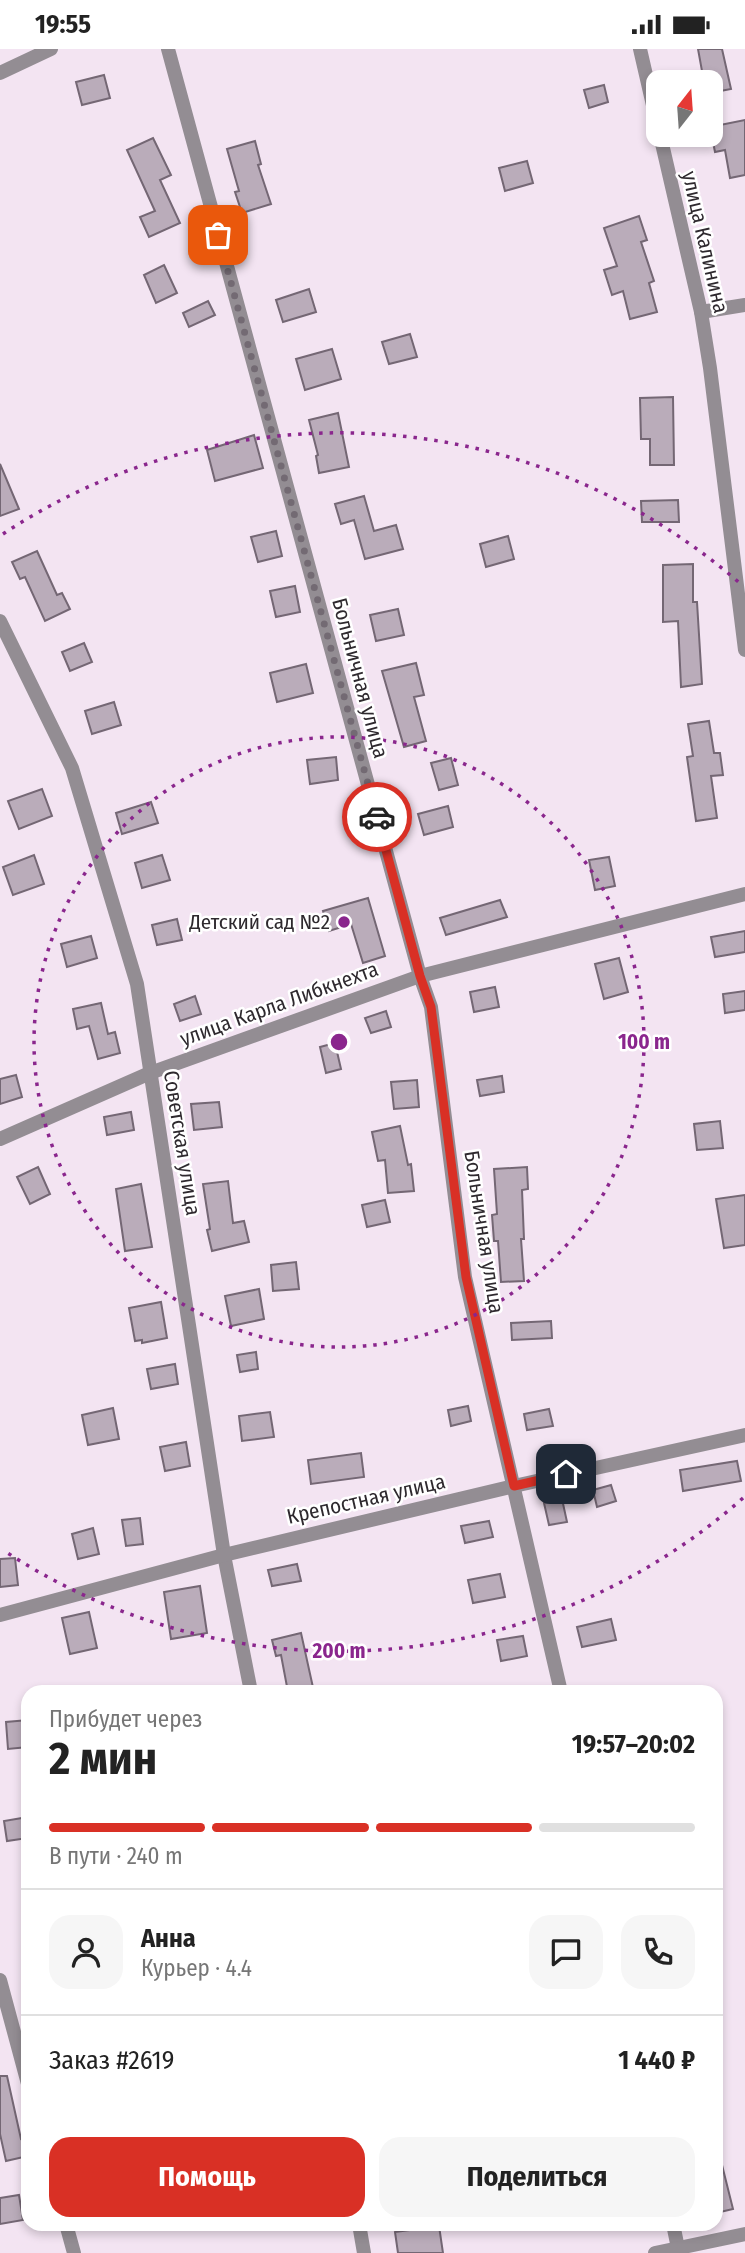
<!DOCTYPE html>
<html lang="ru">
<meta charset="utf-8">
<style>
:root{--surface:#fff;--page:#f6f6f6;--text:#222;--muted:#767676;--line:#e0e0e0;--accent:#d93025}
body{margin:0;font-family:"Fira Sans Condensed",sans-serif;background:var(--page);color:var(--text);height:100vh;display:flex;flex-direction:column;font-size:26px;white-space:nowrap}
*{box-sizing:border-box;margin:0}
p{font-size:23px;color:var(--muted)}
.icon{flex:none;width:38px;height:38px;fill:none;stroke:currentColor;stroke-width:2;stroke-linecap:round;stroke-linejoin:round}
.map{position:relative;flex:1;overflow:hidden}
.panel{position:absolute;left:21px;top:1636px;width:702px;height:546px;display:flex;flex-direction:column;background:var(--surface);border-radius:21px;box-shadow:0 4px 10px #0003}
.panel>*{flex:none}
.needle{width:46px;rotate:17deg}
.tools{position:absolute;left:646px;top:21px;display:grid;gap:14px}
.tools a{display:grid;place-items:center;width:77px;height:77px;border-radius:14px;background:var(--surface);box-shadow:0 4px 10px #0003;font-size:35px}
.pin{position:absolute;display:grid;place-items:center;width:60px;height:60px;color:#fff;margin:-30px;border-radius:14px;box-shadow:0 4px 10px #0006}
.courier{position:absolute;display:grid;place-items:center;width:70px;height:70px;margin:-35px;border:5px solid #d93025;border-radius:50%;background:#fff;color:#222;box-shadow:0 2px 9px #0007}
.head em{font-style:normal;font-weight:700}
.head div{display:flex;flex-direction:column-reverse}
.head{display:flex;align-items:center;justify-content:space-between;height:119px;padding:0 28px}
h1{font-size:46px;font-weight:700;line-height:52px}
.bar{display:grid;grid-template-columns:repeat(4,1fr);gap:10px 7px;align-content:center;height:84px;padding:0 28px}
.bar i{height:9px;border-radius:5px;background:var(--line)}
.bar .on{background:var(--accent)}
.bar p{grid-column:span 4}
.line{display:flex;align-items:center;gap:18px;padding:0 28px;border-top:2px solid var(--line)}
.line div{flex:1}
.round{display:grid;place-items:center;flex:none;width:74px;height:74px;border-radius:21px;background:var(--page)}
.cta{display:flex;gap:14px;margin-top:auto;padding:14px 28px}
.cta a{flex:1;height:80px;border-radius:21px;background:var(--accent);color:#fff;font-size:28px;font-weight:700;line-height:80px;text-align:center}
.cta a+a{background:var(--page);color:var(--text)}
.status{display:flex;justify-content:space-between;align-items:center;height:49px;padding:0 35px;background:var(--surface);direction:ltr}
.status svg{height:19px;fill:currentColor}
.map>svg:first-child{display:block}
.building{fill:#baacba;stroke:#746774;stroke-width:2}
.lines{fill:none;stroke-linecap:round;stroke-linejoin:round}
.minor{stroke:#938d93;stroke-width:14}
.tertiary{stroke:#938d93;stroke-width:14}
.done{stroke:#736a73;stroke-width:7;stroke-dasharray:0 12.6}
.route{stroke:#d93025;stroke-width:9}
.ring{fill:none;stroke:#8a268d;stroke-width:3.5;stroke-dasharray:3.5 7}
.poi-dot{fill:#8a268d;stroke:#fff;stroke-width:2.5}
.labels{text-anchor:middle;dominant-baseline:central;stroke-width:5;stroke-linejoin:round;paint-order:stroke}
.street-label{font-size:21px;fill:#2e292e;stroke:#fff}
.poi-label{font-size:21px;fill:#2e292e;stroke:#fff;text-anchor:end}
.centre{fill:#8a268d;stroke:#fff;stroke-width:3.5}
.ring-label{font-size:21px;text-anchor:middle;font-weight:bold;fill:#8a268d;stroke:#fff;stroke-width:5;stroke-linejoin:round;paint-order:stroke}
</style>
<div class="status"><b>19:55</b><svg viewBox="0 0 49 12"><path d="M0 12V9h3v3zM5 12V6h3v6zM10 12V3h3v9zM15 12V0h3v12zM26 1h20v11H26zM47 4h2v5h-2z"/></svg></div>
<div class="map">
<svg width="745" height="2204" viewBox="0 0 745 2204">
<rect width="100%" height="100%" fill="#f3e4f2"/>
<g class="building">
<path d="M 698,0 L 722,0 L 731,40 L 710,44 L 710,33 L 704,33 Z"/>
<path d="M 104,26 L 110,49 L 82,56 L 76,33 Z"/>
<path d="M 604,36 L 608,53 L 589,59 L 584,41 Z"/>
<path d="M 745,71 L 745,126 L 730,129 L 725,101 L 715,103 L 710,78 Z"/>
<path d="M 153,89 L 171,126 L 160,131 L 180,174 L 149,188 L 140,168 L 155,162 L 127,101 Z"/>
<path d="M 255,92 L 261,115 L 258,116 L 271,155 L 242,164 L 235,143 L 239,142 L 227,100 Z"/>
<path d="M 527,112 L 533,134 L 505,142 L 499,119 Z"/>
<path d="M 639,167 L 647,191 L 641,193 L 654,232 L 649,234 L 657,263 L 630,270 L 623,242 L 612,246 L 604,221 L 617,217 L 604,179 Z"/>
<path d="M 164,216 L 177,244 L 156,254 L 144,226 Z"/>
<path d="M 309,240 L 316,263 L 283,273 L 276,251 Z"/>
<path d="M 208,252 L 215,266 L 189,278 L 183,264 Z"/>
<path d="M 410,285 L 417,308 L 389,315 L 382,293 Z"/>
<path d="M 332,300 L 341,330 L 305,341 L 296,310 Z"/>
<path d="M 673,348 L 674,416 L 650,416 L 650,390 L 641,390 L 640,349 Z"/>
<path d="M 338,364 L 349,418 L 319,424 L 316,407 L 318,406 L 309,371 Z"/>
<path d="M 254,386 L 263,419 L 215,432 L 207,401 Z"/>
<path d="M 0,415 L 19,460 L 0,467 Z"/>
<path d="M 364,447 L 374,482 L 396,476 L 403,500 L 365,510 L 354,471 L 341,475 L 335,455 Z"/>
<path d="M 678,451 L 679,473 L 642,473 L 641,452 Z"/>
<path d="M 276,482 L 282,507 L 258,513 L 251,488 Z"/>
<path d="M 508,487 L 514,510 L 486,518 L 480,495 Z"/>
<path d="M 37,502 L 57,546 L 62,544 L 70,560 L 45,572 L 25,528 L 20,530 L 12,513 Z"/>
<path d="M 693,515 L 693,553 L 697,553 L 702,635 L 681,638 L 678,572 L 663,573 L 663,516 Z"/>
<path d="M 295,537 L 300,563 L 276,568 L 270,542 Z"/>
<path d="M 398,560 L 404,586 L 376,592 L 370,566 Z"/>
<path d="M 84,594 L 92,613 L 70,622 L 62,603 Z"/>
<path d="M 416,614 L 424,646 L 414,648 L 426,692 L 404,698 L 382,622 Z"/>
<path d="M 306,615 L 313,644 L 277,653 L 270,624 Z"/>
<path d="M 114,653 L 121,676 L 92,685 L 85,662 Z"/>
<path d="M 709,672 L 714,704 L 720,704 L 723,726 L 711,727 L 717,769 L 696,772 L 687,708 L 693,707 L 688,675 Z"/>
<path d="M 336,708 L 338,731 L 310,735 L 307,711 Z"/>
<path d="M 451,709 L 458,736 L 439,741 L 431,714 Z"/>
<path d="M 42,740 L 52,767 L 19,780 L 8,752 Z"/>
<path d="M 151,753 L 158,774 L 122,785 L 116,764 Z"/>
<path d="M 448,757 L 453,778 L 424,786 L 418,765 Z"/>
<path d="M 34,806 L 44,835 L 13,846 L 3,818 Z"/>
<path d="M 162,806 L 170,831 L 142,839 L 135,814 Z"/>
<path d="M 609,808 L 615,837 L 595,841 L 589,811 Z"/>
<path d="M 368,849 L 385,907 L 363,914 L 351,875 L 329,882 L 323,862 Z"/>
<path d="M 500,851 L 507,868 L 446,886 L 440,869 Z"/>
<path d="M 177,870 L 182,891 L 157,896 L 152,876 Z"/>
<path d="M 745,882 L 745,903 L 715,908 L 711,888 Z"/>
<path d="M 91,887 L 97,909 L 67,918 L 61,895 Z"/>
<path d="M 619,909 L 628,943 L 604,950 L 595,915 Z"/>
<path d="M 495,938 L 499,958 L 474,963 L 470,943 Z"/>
<path d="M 745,942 L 745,961 L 725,964 L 723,945 Z"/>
<path d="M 195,947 L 201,965 L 180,972 L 174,955 Z"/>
<path d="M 101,954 L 108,985 L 115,983 L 120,1004 L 98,1010 L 89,977 L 77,980 L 73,960 Z"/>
<path d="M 386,962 L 391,978 L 371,984 L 365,969 Z"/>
<path d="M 335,994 L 341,1020 L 326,1024 L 320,998 Z"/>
<path d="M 16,1026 L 22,1048 L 0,1055 L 0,1030 Z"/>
<path d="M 502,1027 L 504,1043 L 480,1047 L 477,1031 Z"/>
<path d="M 417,1031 L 419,1058 L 394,1060 L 391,1033 Z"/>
<path d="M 219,1053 L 222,1078 L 194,1081 L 191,1055 Z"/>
<path d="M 131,1063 L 134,1081 L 107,1086 L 104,1068 Z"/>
<path d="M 720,1072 L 723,1099 L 697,1101 L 694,1075 Z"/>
<path d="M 400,1077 L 408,1116 L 411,1115 L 414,1142 L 388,1144 L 385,1111 L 378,1112 L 372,1083 Z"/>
<path d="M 38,1118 L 50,1145 L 30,1155 L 17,1128 Z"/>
<path d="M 527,1118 L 528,1140 L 522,1141 L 524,1190 L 521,1190 L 524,1232 L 501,1233 L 498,1192 L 494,1192 L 492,1166 L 497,1165 L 494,1120 Z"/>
<path d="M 228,1132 L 233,1174 L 244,1172 L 249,1193 L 212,1202 L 207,1181 L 210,1180 L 203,1135 Z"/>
<path d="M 141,1135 L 152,1198 L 125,1202 L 116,1140 Z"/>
<path d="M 745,1146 L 745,1196 L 724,1199 L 716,1150 Z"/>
<path d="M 385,1151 L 390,1173 L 367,1178 L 362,1156 Z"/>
<path d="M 296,1213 L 299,1240 L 273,1242 L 271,1216 Z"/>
<path d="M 259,1240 L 264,1270 L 231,1277 L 225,1247 Z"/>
<path d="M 161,1253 L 167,1289 L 142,1294 L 142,1291 L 135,1292 L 129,1259 Z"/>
<path d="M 551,1272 L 552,1289 L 512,1291 L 511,1274 Z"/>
<path d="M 256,1303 L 258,1320 L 240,1323 L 237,1306 Z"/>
<path d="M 175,1315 L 178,1335 L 151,1340 L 147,1320 Z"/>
<path d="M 468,1357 L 471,1372 L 451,1377 L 448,1361 Z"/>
<path d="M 113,1359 L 119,1390 L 88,1396 L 82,1366 Z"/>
<path d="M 549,1360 L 553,1377 L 527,1381 L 524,1365 Z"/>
<path d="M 270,1363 L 274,1388 L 242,1392 L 239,1367 Z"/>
<path d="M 186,1393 L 190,1417 L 165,1422 L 160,1398 Z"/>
<path d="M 361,1404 L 364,1428 L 311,1435 L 308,1411 Z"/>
<path d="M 737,1412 L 741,1432 L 683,1442 L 680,1421 Z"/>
<path d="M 611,1436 L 616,1452 L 597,1458 L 593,1441 Z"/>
<path d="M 562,1450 L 567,1473 L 549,1476 L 544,1454 Z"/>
<path d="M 140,1469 L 143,1495 L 126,1497 L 122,1471 Z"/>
<path d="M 489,1472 L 493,1488 L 465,1494 L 461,1477 Z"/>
<path d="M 93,1479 L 99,1505 L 78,1510 L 72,1485 Z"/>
<path d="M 15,1509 L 18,1536 L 0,1538 L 0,1510 Z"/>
<path d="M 297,1515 L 301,1532 L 272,1537 L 268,1521 Z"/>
<path d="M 500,1525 L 505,1548 L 473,1554 L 468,1531 Z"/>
<path d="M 200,1537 L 207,1584 L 171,1590 L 164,1543 Z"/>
<path d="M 89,1563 L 97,1599 L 70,1605 L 62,1569 Z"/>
<path d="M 611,1570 L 616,1591 L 582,1598 L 577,1578 Z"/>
<path d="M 301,1584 L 314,1643 L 288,1643 L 281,1606 L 276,1607 L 272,1591 Z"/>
<path d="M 523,1587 L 527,1607 L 501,1612 L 497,1591 Z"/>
<path d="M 28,1671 L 28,1698 L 8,1700 L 6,1673 Z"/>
<path d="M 28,1768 L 28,1789 L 7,1792 L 4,1772 Z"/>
<path d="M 0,2027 L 7,2027 L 21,2090 L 26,2089 L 28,2099 L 28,2107 L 6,2112 L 0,2085 Z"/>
<path d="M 722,2116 L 733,2160 L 716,2164 L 716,2117 Z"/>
<path d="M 19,2146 L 23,2171 L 0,2175 L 0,2149 Z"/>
<path d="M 439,2177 L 443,2204 L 398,2204 L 395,2183 Z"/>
</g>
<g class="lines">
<g class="minor">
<path d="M 168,0 L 420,927 L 431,958 L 465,1228 L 561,1643"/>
<path d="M 0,24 L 51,0"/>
<path d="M 701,263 L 745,256"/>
<path d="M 0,572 L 72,719 L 137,935 L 224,1506 L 251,1643"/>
<path d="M 0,1090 L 150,1024 L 420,927 L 745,845"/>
<path d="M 0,1566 L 224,1506 L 514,1437 L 745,1386"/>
<path d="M 0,1931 L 28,2035"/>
<path d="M 66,2175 L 74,2204"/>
<path d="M 359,2175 L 364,2204"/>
<path d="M 673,2175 L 679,2204"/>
<path d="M 655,2204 L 745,2185"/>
</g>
<g class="tertiary">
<path d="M 640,0 L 658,78"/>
<path d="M 660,86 L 701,263 L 710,319 L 745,601"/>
</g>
</g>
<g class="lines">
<path class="done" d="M 218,186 L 377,768"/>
<path class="route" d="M 377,768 L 420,927 L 431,958 L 466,1228 L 514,1437 L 566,1425"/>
</g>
<g class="ring">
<circle cx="339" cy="993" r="305"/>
<path d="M743 1449A609 609 0 0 1 3 1501M3 485A609 609 0 0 1 743 537"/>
</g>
<circle class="poi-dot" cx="344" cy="873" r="7"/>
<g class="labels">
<g class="street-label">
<text transform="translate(705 193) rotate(77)">улица Калинина</text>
<text transform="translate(360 629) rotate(75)">Больничная улица</text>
<text transform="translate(279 955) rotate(-20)">улица Карла Либкнехта</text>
<text transform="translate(182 1094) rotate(81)">Советская улица</text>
<text transform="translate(484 1183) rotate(81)">Больничная улица</text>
<text transform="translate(366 1450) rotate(-13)">Крепостная улица</text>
</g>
<g class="poi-label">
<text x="330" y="873">Детский сад №2</text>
</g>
</g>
<circle cx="339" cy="993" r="10" class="centre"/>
<g class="ring-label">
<text x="644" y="1000">100 m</text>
<text x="339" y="1609">200 m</text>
</g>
</svg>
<div class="tools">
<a><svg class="needle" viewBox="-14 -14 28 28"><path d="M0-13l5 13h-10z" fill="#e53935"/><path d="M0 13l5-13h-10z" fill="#767676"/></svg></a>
</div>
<div class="pin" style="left:218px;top:186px;background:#ea580c"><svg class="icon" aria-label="bag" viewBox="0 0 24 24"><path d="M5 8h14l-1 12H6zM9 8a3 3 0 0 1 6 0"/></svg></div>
<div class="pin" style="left:566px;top:1425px;background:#1f2937"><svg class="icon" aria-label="home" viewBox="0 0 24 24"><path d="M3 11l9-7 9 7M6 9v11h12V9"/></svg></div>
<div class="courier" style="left:377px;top:768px"><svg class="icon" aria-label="car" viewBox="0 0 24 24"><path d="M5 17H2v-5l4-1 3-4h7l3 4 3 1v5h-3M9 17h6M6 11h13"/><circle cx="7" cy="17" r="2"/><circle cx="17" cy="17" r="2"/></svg></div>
<section class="panel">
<div class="head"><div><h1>2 мин</h1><p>Прибудет через</p></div><em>19:57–20:02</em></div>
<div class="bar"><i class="on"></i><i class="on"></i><i class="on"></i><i></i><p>В пути · 240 m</p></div>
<div class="line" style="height:126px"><a class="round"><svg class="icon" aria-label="person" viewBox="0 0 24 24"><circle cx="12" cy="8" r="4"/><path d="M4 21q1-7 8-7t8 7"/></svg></a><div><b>Анна</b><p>Курьер · 4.4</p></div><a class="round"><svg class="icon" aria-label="chat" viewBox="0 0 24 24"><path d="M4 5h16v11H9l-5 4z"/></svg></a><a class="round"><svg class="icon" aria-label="phone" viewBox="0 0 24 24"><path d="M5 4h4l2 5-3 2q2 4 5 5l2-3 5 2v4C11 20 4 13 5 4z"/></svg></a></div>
<div class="line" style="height:91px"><div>Заказ #2619</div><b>1 440 ₽</b></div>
<div class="cta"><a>Помощь</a><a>Поделиться</a></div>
</section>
</div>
